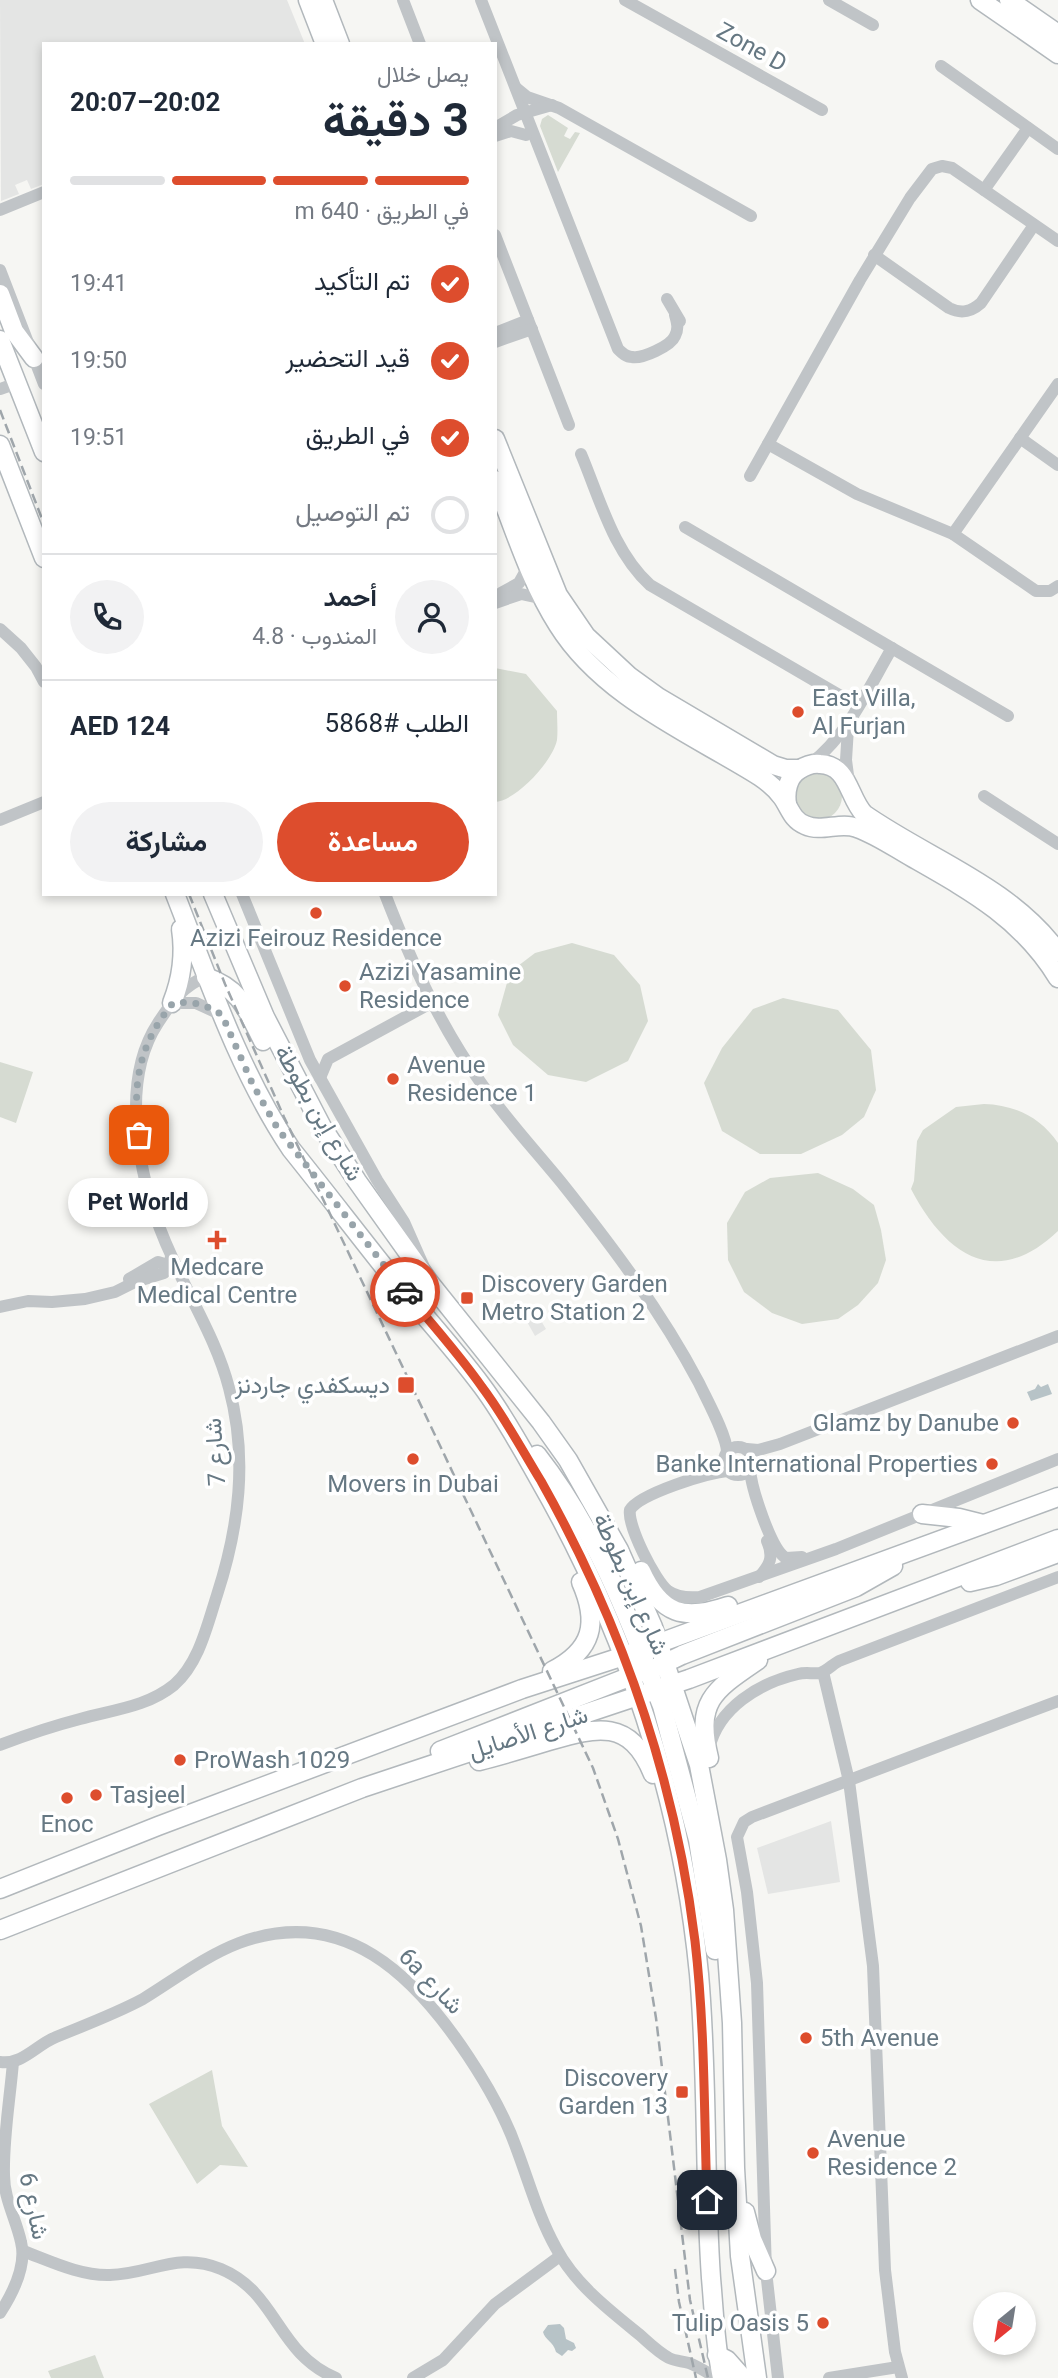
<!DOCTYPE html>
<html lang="ar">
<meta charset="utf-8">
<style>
:root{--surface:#fff;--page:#f2f2f3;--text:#1f2937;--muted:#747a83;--line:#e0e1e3;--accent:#dd4d2d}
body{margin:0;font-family:Roboto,Vazirmatn,sans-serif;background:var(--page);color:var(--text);direction:rtl;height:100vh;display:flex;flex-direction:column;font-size:26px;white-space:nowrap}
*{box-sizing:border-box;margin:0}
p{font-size:23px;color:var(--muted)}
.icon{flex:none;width:38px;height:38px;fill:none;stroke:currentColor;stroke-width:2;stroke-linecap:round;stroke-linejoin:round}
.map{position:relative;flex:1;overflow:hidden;direction:ltr}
.panel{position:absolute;left:42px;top:42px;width:455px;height:854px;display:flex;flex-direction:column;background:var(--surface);border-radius:0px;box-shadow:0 4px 10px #0003;direction:rtl}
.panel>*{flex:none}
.needle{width:46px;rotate:210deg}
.tools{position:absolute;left:973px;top:2292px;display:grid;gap:14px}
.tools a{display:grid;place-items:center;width:63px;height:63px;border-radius:50%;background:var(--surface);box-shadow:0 4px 10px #0003;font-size:35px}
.pin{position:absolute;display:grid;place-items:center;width:60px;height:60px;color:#fff;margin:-30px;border-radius:14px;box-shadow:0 4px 10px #0006}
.courier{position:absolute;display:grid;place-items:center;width:70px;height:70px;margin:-35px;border:5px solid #dd4d2d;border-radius:50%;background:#fff;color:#222;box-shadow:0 2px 9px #0007}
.bubble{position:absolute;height:49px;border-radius:24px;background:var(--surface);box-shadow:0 4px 10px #0003;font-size:23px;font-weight:700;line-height:49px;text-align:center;direction:rtl}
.headline em{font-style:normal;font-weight:700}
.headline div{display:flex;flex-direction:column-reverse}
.headline{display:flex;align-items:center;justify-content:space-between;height:119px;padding:0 28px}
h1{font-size:46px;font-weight:700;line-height:52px}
.bar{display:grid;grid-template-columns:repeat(4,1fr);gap:10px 7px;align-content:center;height:84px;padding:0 28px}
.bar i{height:9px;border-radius:5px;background:var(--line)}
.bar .current{background:var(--accent)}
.bar p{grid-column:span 4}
.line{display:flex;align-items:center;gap:18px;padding:0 28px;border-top:2px solid var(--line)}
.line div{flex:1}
.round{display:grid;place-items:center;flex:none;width:74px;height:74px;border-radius:37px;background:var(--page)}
ol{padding:0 28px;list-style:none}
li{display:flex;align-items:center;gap:21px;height:77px}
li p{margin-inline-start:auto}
li .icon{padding:7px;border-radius:50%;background:var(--accent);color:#fff;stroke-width:4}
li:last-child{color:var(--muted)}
li i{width:38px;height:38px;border:4px solid var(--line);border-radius:50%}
.action{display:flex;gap:14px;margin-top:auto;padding:14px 28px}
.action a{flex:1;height:80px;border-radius:42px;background:var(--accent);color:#fff;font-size:28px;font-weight:700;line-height:80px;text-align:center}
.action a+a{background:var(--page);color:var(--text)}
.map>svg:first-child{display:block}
.built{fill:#e4e5e4}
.green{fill:#d6dbd2}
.water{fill:#b7c3c7}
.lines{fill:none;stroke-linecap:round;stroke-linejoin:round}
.secondary-casing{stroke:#b2b8bc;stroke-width:21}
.street{stroke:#c0c4c7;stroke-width:12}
.secondary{stroke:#fff;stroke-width:18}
.rail{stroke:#9fa6ab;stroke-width:2.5;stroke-dasharray:10 5;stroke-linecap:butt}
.done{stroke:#98a4aa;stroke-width:7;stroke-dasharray:0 12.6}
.route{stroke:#dd4d2d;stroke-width:9}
.poi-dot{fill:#dd4d2d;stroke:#fff;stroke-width:2.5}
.labels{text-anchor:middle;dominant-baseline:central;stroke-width:7;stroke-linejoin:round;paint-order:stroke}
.street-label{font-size:24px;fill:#667883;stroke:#fff}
.poi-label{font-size:24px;fill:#667883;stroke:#fff;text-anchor:start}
</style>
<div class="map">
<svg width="1058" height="2378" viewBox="0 0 1058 2378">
<rect width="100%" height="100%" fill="#f6f6f3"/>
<g class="built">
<path d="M 0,0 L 287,0 L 305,44 L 44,44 L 44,184 L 31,189 L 27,180 L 15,185 L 19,194 L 1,201 Z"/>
<path d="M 537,1314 L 546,1329 L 535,1336 L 526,1320 Z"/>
<path d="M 831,1821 L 840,1882 L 768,1894 L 757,1848 Z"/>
</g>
<g class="green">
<path d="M 548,115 L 568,128 L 564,136 L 570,139 L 575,132 L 580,133 L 558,172 L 540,126 L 542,119 Z"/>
<path d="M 495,668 L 526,674 L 557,711 C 557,720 558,731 557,740 C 553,761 516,801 495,802 Z"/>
<circle cx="818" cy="796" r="24"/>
<path d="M 572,943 L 614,955 L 640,985 L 648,1021 L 628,1061 L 586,1082 L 548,1075 L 513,1045 L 498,1015 L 510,972 L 535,953 Z"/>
<path d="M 783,998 L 838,1010 L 871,1050 L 876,1090 L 864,1117 L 842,1135 L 801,1154 L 760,1154 L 722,1131 L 704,1083 L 722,1048 L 753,1009 Z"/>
<path d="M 0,1062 L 33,1072 L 16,1123 L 0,1117 Z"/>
<path d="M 984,1104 C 1015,1105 1040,1117 1058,1143 L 1058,1231 C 995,1291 945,1254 911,1189 L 914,1181 L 917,1141 L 923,1130 L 956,1107 Z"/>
<path d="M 818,1173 L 853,1189 L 874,1205 L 881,1230 L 886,1260 L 878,1283 L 858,1305 L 838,1319 L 802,1324 L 772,1313 L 744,1292 L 728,1260 L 727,1223 L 745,1192 L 770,1178 Z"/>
<path d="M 212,2070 L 222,2126 L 248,2167 L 220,2165 L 197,2184 L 149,2104 Z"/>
<path d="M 95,2355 L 104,2378 L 51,2378 L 48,2371 Z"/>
</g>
<g class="water">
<path d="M 1038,1384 L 1041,1387 L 1048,1384 L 1052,1394 L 1031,1401 L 1027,1392 L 1035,1389 Z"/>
<path d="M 560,2324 L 564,2328 L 566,2339 L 574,2343 L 576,2348 L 572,2351 L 568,2350 L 562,2356 L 556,2352 C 553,2341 545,2340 543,2332 L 548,2325 Z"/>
</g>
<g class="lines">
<defs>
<g id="secondary">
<path d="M 308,0 L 325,44"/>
<path d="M 323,0 L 340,44"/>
<path d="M 980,0 L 1058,54"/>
<path d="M 1009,0 L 1058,34"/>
<path d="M 0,294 L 14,331 L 34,358"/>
<path d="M 0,340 L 44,452"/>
<path d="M 495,439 L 558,595 L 586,636 L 629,676 L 658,697 L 773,765 L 786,769 L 800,769"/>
<path d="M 0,445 L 44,558"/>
<path d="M 495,480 C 514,528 530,581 558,625 C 603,697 690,733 759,776 C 768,782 776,789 782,797 C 790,808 792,820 805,825 C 822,833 840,821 857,828 C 877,835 895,848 913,858 C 971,891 1022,919 1058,978"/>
<path d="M 787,804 C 785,791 788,777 799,770 C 805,766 812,763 820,764 C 849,765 848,797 864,814 C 930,860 1008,885 1058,952"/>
<path d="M 175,894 C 209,981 239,1071 291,1149 C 328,1195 363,1241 400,1287 C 427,1319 456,1351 482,1386 C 503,1414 521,1447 538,1477 C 626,1630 682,1799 699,1974 C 708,2075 704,2177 711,2278 C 714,2311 715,2345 722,2378"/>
<path d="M 213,894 L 265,1017 L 322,1127 L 357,1181 L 429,1282 L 541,1422 L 568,1460 L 619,1550 L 653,1627 L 699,1765 L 717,1860 L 724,1910 L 732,2023 L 735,2168 L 740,2256 L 757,2378"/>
<path d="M 206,977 C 241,989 247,1010 263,1041"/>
<path d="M 172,1003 C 182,978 185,955 181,929"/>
<path d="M 537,1455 C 585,1516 616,1586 644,1658"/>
<path d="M 922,1514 L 959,1518 L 983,1524"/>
<path d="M 641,1571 C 661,1615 684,1621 728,1606"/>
<path d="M 970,1582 L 996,1576 L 1058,1553"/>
<path d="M 624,1656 L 640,1665 L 649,1673 L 662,1706 L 698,1840 L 715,1950"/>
<path d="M 655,1668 L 682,1655 L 856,1587 L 893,1566"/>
<path d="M 552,1671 C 593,1650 599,1623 581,1582"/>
<path d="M 440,1751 L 639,1673"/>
<path d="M 709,1758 C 695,1701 714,1690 758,1660"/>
<path d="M 479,1761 C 503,1755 526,1748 549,1741 C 597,1727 630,1718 653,1774"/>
<path d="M 0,1889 L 158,1826 L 522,1689 L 624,1656 L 1058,1497"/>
<path d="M 0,1930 L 362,1788 L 689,1679 L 1058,1539"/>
<path d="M 745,2212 L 752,2239 L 766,2271"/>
<path d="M 717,2355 L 727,2360 L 743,2378"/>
</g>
</defs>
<use href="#secondary" class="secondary-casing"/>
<g class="street">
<path d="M 403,0 L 420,44"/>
<path d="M 481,0 L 618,349 C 622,353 626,357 632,357 C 642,359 671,346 675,336 C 679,329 677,322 675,315"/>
<path d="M 625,0 L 822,110"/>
<path d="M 829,0 L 873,25"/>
<path d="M 941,66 L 1058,149"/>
<path d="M 516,88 L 527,97 L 559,108 L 751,216"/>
<path d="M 495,128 L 517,115 L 552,105"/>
<path d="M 495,136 L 511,131 L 526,135"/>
<path d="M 984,190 L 1028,128"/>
<path d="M 0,210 L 44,192"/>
<path d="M 495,235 L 569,425"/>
<path d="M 874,255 L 949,308 C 961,314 971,312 981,303 L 1034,225"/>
<path d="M 0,270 L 44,384"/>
<path d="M 667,299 L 680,321"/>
<path d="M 495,333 L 528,320"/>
<path d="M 495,342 L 532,329"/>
<path d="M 0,389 L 17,383"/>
<path d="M 1020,438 L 1058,465"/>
<path d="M 768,444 L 857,494 L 953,534 L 1036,591 L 1050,591 L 1058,586"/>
<path d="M 581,454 C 600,499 613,551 650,585 L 858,706"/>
<path d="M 750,476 L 860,280 L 910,198 L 932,169 L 942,166 L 952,168 L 1058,241"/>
<path d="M 685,527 L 1008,716"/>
<path d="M 953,534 L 1058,384"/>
<path d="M 501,593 L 519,583 L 529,565"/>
<path d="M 495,603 L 521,594 L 544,599"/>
<path d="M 0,629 L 21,648 L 36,667 L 44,682"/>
<path d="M 848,728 L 846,760 L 849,783"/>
<path d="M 810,764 C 848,735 868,689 892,648"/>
<path d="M 984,796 L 1058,844"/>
<path d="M 0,820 L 44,802"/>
<path d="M 242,894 L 310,1060 L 377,1180 L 404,1222 L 423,1265"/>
<path d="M 385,894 C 411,961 439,1024 481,1083 C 505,1118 534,1149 561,1182 C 612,1246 661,1311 699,1383 C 707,1400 726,1434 727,1451"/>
<path d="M 172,1003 L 196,1003 L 222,1015"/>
<path d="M 320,1078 L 328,1059 L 431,1003"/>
<path d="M 129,1279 L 158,1262 L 175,1267"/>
<path d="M 0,1307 L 28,1301 L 52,1302 L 85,1299 L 115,1292 L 135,1282 L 164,1273 L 170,1264 L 171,1256"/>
<circle cx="738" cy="1461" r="14"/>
<path d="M 747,1449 L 758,1450 L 780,1444 L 1058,1336"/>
<path d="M 750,1469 C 751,1487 771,1550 786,1558 L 802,1557"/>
<path d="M 728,1471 C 709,1472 639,1494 630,1510 C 627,1525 655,1581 668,1591 C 678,1598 689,1598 700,1597 L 836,1549 L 1058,1459"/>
<path d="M 759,1577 C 770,1565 774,1557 767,1541"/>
<path d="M 823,1672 L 849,1781 L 873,1966 L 885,2270 L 895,2352 L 902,2378"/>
<path d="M 0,1745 C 26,1735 53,1726 80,1719 C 112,1710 147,1707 174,1685 C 199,1663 207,1626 217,1595 C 239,1527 248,1458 229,1388 C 217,1341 191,1301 172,1257 C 142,1193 116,1087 158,1023 C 171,1003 183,985 206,977"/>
<path d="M 709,1749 C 718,1708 759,1683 798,1674 C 805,1672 813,1674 820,1673 C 827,1671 833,1664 839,1661 L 1058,1577"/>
<path d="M 0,2062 C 23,2065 36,2045 56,2037 C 85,2025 115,2014 143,1999 C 174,1980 205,1956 239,1943 C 344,1904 415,1976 468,2056 C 488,2086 505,2116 517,2150 C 529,2182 539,2218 556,2248 C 575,2284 609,2310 640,2335 C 649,2343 658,2352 669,2358 C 675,2361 682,2361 689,2363 C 699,2367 708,2373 717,2378"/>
<path d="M 23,2251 C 50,2261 80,2276 110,2275 C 151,2274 178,2251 221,2269 C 278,2293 276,2353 336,2378"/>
<path d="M 0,2313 C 13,2293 27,2266 21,2242 C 16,2219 4,2199 4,2175 C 3,2138 10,2099 13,2062"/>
<path d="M 413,2378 L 443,2360 L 495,2304 L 560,2256"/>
<path d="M 778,2378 L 766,2271 L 757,1983 L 747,1892 L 737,1837 L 744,1822 L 752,1817 L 1058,1701"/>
<path d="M 829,2378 L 898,2367"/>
</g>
<use href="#secondary" class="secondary"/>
<g class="rail">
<path d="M 0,410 L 44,524"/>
<path d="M 189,894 L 225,984 L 284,1117 L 593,1768 L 618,1839 L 641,1926 L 656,2018 L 690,2300 L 708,2378"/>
<path d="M 675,2269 L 679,2302 L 696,2378"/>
</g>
</g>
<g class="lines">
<path class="done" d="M 139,1135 C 132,1084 139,1044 173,1003 C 191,1001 206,1004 222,1015 L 253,1085 L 278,1129 L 405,1292"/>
<path class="route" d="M 405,1292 C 431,1323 459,1354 482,1387 C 504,1416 522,1450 541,1481 C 621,1623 675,1779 695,1941 C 705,2027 704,2114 707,2200"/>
</g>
<g class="poi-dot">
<circle cx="798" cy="712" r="7"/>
<circle cx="316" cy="913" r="7"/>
<circle cx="345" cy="986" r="7"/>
<circle cx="393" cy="1079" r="7"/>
<path d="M213.5 1229.5h7v7h7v7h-7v7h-7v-7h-7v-7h7z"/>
<rect x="460" y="1291" width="14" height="14" rx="3.5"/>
<rect x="397" y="1376" width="18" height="18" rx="3.5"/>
<circle cx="1013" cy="1423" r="7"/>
<circle cx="413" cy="1459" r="7"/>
<circle cx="992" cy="1464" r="7"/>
<circle cx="180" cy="1760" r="7"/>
<circle cx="96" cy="1795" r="7"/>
<circle cx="67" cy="1798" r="7"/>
<circle cx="806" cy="2038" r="7"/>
<rect x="675" y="2085" width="14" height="14" rx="3.5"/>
<circle cx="813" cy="2153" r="7"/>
<circle cx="823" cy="2323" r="7"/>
</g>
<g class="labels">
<g class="street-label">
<text transform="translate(752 47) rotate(29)">Zone D</text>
<text transform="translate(319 1113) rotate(60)">شارع إبن بطوطة</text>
<text transform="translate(215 1452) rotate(-94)">شارع 7</text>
<text transform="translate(631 1584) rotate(66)">شارع إبن بطوطة</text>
<text transform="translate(528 1733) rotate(-18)">شارع الأصايل</text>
<text transform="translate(431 1981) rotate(46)">6a شارع</text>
<text transform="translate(34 2206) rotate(78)">شارع 6</text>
</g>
<g class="poi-label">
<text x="812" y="698">East Villa,<tspan x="812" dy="28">Al Furjan</tspan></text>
<text x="316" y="938" text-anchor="middle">Azizi Feirouz Residence</text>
<text x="359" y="972">Azizi Yasamine<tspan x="359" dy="28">Residence</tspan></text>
<text x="407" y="1065">Avenue<tspan x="407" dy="28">Residence 1</tspan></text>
<text x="217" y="1267" text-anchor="middle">Medcare<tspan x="217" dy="28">Medical Centre</tspan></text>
<text x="481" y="1284">Discovery Garden<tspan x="481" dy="28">Metro Station 2</tspan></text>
<text x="390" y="1385" text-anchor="end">ديسكفدي جاردنز</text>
<text x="999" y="1423" text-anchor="end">Glamz by Danube</text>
<text x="978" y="1464" text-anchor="end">Banke International Properties</text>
<text x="413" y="1484" text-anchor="middle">Movers in Dubai</text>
<text x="194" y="1760">ProWash 1029</text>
<text x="110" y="1795">Tasjeel</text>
<text x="67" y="1824" text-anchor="middle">Enoc</text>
<text x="820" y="2038">5th Avenue</text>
<text x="668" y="2078" text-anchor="end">Discovery<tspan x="668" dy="28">Garden 13</tspan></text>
<text x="827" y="2139">Avenue<tspan x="827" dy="28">Residence 2</tspan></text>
<text x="809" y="2323" text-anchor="end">Tulip Oasis 5</text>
</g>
</g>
</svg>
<div class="tools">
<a><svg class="needle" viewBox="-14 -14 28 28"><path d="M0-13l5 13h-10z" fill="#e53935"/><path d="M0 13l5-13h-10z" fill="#747a83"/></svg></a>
</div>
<div class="pin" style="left:139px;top:1135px;background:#ea580c"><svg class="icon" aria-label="bag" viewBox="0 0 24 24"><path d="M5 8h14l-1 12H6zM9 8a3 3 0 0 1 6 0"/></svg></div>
<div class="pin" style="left:707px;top:2200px;background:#1f2937"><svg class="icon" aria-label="home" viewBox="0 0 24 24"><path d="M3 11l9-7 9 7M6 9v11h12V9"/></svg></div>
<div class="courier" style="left:405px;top:1292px"><svg class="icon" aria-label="car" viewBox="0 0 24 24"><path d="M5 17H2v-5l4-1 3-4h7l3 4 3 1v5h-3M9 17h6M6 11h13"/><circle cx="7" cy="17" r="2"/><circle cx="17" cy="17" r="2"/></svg></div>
<div class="bubble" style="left:68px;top:1178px;width:140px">Pet World</div>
<section class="panel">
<div class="headline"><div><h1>3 دقيقة</h1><p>يصل خلال</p></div><em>20:02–20:07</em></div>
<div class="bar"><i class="current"></i><i class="current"></i><i class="current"></i><i></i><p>في الطريق · 640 m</p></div>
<ol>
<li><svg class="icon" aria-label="check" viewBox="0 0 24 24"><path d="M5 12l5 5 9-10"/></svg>تم التأكيد<p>19:41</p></li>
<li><svg class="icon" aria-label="check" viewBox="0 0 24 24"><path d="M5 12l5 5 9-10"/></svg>قيد التحضير<p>19:50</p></li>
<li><svg class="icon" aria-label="check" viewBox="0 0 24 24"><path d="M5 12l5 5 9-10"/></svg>في الطريق<p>19:51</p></li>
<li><i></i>تم التوصيل</li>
</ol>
<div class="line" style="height:126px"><a class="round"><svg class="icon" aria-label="person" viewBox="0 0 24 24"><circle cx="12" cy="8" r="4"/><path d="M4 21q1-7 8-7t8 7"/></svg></a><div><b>أحمد</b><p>المندوب · 4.8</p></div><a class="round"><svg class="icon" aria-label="phone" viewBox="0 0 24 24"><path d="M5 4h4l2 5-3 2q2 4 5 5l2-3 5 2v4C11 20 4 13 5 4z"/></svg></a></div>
<div class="line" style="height:91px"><div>الطلب #5868</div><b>AED 124</b></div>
<div class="action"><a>مساعدة</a><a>مشاركة</a></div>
</section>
</div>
